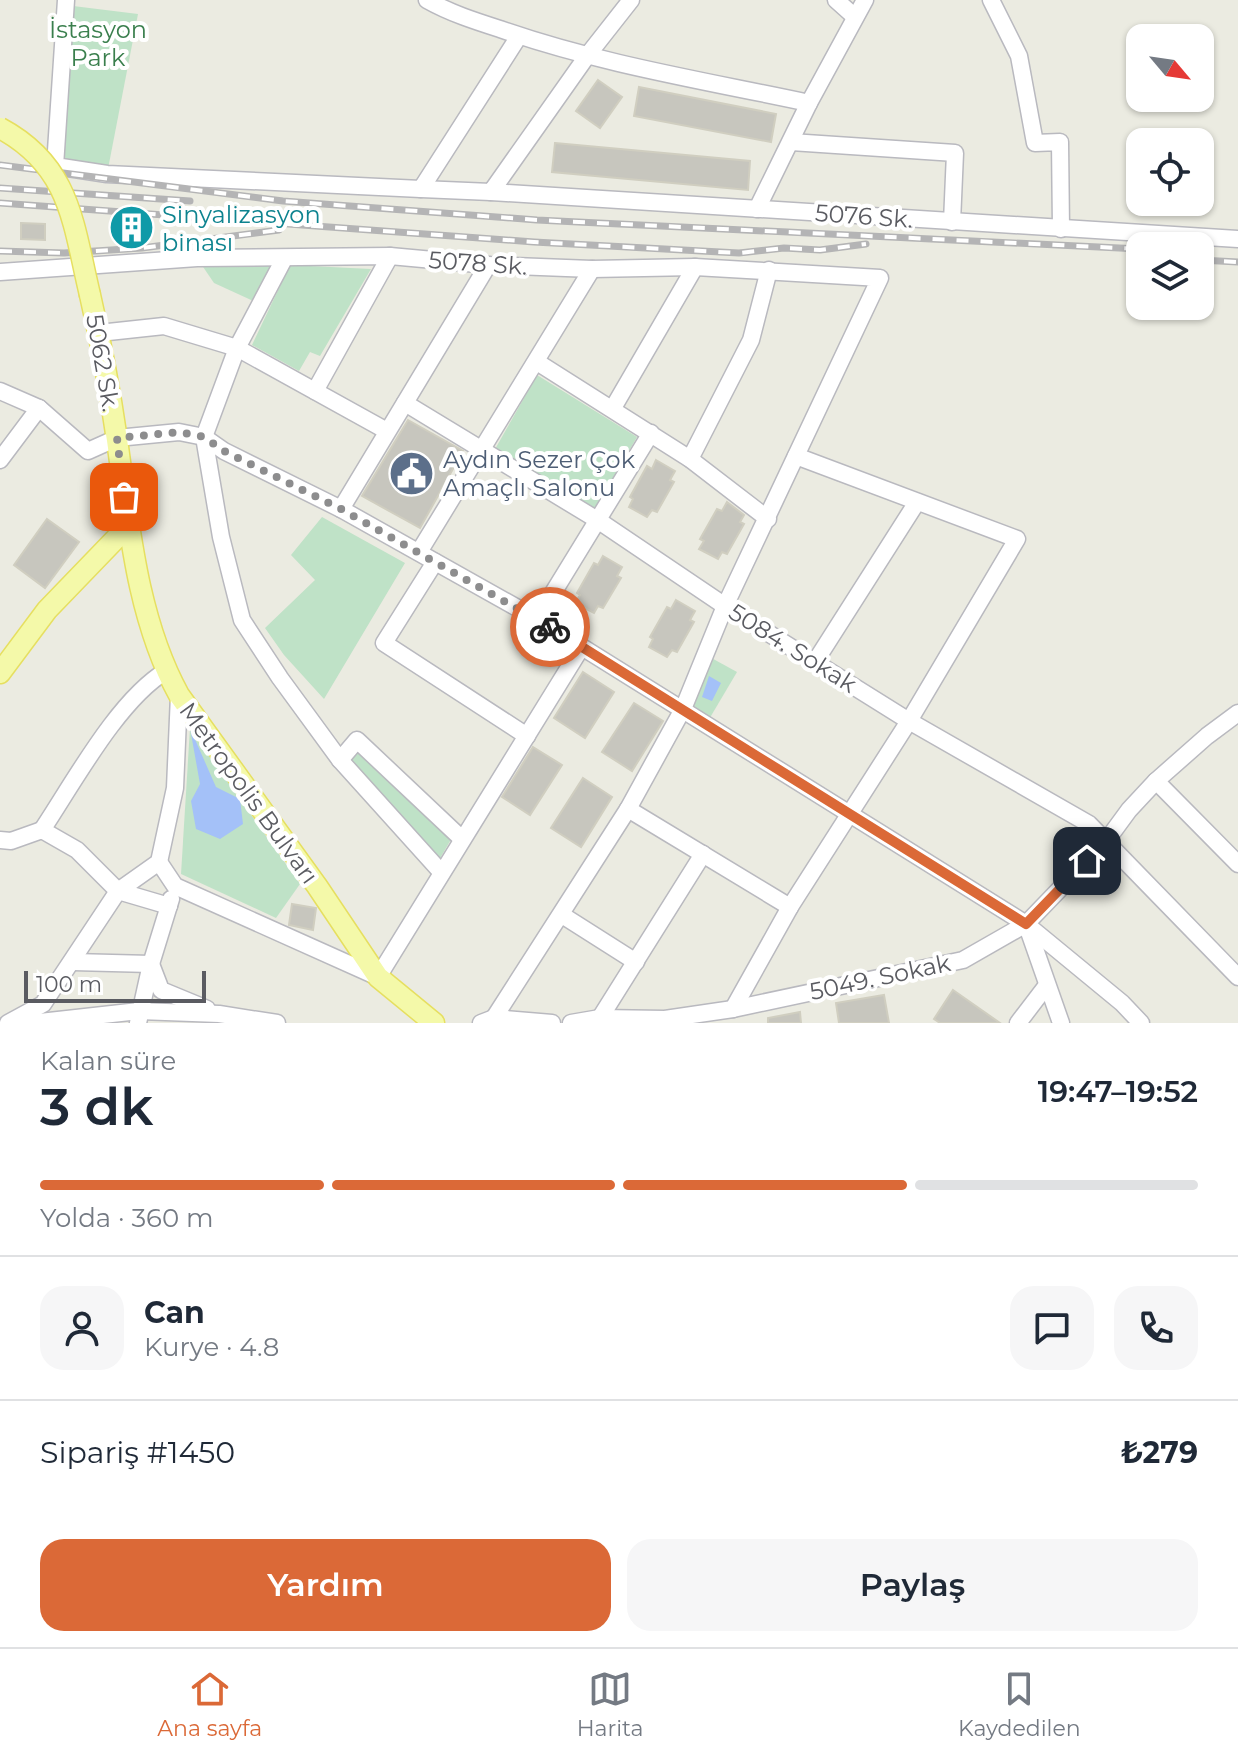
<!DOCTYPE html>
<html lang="tr">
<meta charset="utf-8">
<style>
:root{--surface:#fff;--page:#f6f6f7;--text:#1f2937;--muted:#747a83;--line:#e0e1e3;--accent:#db6937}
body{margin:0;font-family:Montserrat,sans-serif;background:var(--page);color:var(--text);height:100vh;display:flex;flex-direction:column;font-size:30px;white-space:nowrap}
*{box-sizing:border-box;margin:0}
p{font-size:26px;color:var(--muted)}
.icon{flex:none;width:44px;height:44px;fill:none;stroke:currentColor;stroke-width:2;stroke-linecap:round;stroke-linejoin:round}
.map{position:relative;height:1023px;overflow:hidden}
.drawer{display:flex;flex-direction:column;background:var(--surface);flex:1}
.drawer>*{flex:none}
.needle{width:52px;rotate:119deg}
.tools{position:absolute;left:1126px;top:24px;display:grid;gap:16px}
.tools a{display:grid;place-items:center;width:88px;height:88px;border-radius:16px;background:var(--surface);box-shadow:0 2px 6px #0004;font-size:40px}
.scale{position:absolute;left:24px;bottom:20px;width:182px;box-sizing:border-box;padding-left:8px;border:4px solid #5a5b61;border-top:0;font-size:22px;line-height:28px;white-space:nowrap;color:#5a5b61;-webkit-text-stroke:6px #fff;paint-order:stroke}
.pin{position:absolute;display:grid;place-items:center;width:68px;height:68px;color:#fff;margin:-34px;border-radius:16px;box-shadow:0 4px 12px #0006}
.courier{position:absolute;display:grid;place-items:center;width:80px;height:80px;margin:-40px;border:6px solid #db6937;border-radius:50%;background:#fff;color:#222;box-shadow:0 2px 10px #0007}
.head em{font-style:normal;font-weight:600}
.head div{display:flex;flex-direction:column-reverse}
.head{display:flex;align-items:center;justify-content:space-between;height:136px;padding:0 40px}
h1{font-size:52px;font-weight:600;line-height:60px}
.bar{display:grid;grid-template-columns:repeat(4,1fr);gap:12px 8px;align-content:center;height:96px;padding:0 40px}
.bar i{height:10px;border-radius:6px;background:var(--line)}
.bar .active{background:var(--accent)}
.bar p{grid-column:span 4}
.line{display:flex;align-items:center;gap:20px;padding:0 40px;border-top:2px solid var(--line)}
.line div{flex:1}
.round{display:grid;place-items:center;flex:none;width:84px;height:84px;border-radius:24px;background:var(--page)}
.cta{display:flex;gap:16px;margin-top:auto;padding:16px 40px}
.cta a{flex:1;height:92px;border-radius:24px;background:var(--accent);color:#fff;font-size:32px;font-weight:600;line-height:92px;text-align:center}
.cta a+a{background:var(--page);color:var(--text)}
.dock{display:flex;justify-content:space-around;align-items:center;height:112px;border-top:2px solid var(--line);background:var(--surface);font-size:22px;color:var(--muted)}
.dock a{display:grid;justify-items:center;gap:4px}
.dock .active{color:var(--accent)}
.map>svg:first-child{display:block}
.green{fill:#bfe2c7}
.water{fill:#a4c1f8}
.building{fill:#c7c6be;stroke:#d0cec0;stroke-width:2}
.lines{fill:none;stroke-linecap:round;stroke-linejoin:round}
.minor-casing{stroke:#b9b9bf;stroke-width:19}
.major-casing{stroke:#e6df60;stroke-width:23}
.minor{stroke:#fff;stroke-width:16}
.major{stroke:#f4f9a9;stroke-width:20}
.rail-casing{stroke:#b4b4b5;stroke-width:7}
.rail{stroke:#fff;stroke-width:4;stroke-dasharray:12;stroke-linecap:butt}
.major-bridge-casing{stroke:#e6df60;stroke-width:23;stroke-linecap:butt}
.major-bridge{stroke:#f4f9a9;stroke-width:20}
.done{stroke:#8d8d8e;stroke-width:8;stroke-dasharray:0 14.4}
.route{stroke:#db6937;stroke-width:10}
.labels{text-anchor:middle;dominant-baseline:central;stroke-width:8;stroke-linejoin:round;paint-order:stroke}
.park-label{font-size:24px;fill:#3a7f4d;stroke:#fff}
.culture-label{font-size:24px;fill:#0d838f;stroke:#fff;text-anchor:start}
.street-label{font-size:24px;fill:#5a5b61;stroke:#fff}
.service-label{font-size:24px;fill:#4e5e75;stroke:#fff;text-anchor:start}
</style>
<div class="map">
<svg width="1238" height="1023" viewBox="0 0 1238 1023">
<rect width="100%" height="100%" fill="#ebebe1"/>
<g class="green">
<path d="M 65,5 L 138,14 L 107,174 L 55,166 Z"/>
<path d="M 197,258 L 284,259 L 262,305 L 214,283 Z"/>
<path d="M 290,265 L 371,269 L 320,356 L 310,352 L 299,371 L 252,345 Z"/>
<path d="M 537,375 L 637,437 L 594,512 L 494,451 Z"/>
<path d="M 322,517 L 405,563 L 324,699 L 284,655 L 265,628 L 315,580 L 291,555 Z"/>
<path d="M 706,655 L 737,672 L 708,721 L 683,709 Z"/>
<path d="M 190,728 L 300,884 L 276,918 L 181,874 Z"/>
<path d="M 359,751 L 453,836 L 439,860 L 349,761 Z"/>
</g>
<g class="water">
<path d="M 709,676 L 721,683 L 712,701 L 702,697 Z"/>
<path d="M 190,728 L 216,787 L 240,799 L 243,824 L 220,839 L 196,829 L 191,801 L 200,784 Z"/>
</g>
<g class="building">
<path d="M 598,80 L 622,97 L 600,128 L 576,111 Z"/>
<path d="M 639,87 L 776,114 L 771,142 L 634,116 Z"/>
<path d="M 555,143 L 750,161 L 748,190 L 552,172 Z"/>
<path d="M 146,219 L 148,233 L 116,237 L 115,222 Z"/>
<path d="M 21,223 L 45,224 L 45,240 L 21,239 Z"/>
<path d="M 408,420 L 463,451 L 420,528 L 362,496 Z"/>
<path d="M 656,460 L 675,471 L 670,480 L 674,482 L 657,512 L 652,510 L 647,517 L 629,507 L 633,499 L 630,497 L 647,466 L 652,469 Z"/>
<path d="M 727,502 L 744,515 L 740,522 L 744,524 L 727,554 L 722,552 L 718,559 L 699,549 L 704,541 L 700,539 L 717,509 L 722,511 Z"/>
<path d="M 47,519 L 79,542 L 45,588 L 14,565 Z"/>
<path d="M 603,556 L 622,567 L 617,576 L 621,578 L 603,608 L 598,606 L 594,613 L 575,603 L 580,595 L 577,593 L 594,563 L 598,565 Z"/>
<path d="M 676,600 L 695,611 L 690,620 L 694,622 L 677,652 L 672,650 L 667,657 L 649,647 L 653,639 L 650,637 L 667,607 L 671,609 Z"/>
<path d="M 583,672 L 614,692 L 585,738 L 554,718 Z"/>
<path d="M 634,703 L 663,721 L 632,771 L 602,752 Z"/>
<path d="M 533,747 L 562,765 L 530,815 L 502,797 Z"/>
<path d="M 583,778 L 612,797 L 581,847 L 551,828 Z"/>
<path d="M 292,904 L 316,908 L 313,930 L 289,925 Z"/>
<path d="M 953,990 L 1000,1023 L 940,1023 L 934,1019 Z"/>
<path d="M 884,995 L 889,1023 L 839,1023 L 836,1003 Z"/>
<path d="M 800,1012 L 801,1023 L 768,1023 L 768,1018 Z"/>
</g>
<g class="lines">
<defs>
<g id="minor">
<path d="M 66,0 L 55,166 L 107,174 L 421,189 L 519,36"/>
<path d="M 427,0 C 450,13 475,21 500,29 C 600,64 706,81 809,103"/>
<path d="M 836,0 L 855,17"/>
<path d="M 991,0 L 1019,56 L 1035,143 L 1060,142 L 1061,229"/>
<path d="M 791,142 L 955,153 L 952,222"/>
<path d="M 421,189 L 491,192 L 587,56 L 631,0"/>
<path d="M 491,192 L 1238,239"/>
<path d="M 757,209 L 809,103 L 865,0"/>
<path d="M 284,259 L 237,348 L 204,437 L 221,537 L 242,620 L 280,678 L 340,760 L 441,872"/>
<path d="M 0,272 L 197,258 L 390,256 L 488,265 L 592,269 L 695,267 L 880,278 L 725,606 L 683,709 L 628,809 L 494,1018"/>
<path d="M 99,333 L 164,326 L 237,348 L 387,431"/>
<path d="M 537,362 L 690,459 L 768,519"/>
<path d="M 0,391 L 39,408 L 88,451 L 117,438 L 179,432 L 204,437 L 224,451 L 341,509 L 537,619 L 1026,924 L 1122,1003 L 1141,1023"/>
<path d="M 315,391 L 390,256"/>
<path d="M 405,403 L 599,521 L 725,606 L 909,721 L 1089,824 L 1238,977"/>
<path d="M 613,408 L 695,267"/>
<path d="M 690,459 L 751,340 L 769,270"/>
<path d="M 0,460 L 39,408"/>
<path d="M 341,509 L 488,265"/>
<path d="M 419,552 L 592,269"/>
<path d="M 435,562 L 384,643 L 527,736"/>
<path d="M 537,619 L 651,433"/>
<path d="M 815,662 L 917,502"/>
<path d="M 340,760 L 357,740 L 462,839"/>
<path d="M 1156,781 L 1238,864"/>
<path d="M 628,809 L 790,907"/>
<path d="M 42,830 C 74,782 118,700 166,671"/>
<path d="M 0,840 L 11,841 L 42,830 L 77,850 L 118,891 L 169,906"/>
<path d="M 159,862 L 175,886 L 378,977 L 581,648"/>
<path d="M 562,915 L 636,962"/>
<path d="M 1027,926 L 1061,1023"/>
<path d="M 73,962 L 151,964 L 161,990 L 207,1009"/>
<path d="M 733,1009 L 790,907 L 909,721 L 1017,539 L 796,456"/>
<path d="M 600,1018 L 703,854"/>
<path d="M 8,1023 L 43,1004 L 118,891 L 159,862 L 175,788 L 179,695"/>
<path d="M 31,1023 L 139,1011 L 219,1014 L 277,1023"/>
<path d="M 138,1023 L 151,964 L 171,899"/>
<path d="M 481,1023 L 494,1018 L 552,1023"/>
<path d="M 571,1023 L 600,1018 L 665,1019 L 733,1009 L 963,960 L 1026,924 L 1107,840 L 1129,810 L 1156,781 L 1207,736 L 1238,713"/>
<path d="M 1018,1023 L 1047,985"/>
</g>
<g id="major">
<path d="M 90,295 C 101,343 110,391 117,440 C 129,524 137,619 179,695 L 317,886 L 378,977 L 434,1023"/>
<path d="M 0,673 L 47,610 L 128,526"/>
</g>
</defs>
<use href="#minor" class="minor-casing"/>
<use href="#major" class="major-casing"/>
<use href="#minor" class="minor"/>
<use href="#major" class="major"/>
<defs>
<g id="rail">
<path d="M 0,165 L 283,201 L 537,220 L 1140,249"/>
<path d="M 0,188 L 190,201"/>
<path d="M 0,203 L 534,242 L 739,253 L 784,248 L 820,250 L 866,244"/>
<path d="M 0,251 L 64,253 L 142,248 L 279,230"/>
<path d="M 1200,260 L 1238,262"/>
</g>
</defs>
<use href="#rail" class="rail-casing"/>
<use href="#rail" class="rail"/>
<defs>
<path id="major-bridge" d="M 0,128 C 71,166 73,224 90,295"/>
</defs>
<use href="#major-bridge" class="major-bridge-casing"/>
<use href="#major-bridge" class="major-bridge"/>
</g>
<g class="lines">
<path class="done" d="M 124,497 L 117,438 L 179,432 L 204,437 L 224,451 L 341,509 L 550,627"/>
<path class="route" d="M 550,627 L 1026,924 L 1087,861"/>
</g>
<defs>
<symbol id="building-disc" viewBox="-11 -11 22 22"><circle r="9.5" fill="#0f9aa8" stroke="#fff"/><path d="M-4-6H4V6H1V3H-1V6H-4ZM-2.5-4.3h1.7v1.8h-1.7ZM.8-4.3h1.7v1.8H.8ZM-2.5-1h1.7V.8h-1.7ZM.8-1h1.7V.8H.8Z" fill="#fff"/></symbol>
<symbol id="civic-disc" viewBox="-11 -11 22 22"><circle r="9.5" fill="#5c6f8a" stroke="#fff"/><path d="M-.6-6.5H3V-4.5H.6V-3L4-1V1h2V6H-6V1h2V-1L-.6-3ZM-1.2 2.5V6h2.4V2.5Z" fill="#fff"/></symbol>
</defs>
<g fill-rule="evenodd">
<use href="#building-disc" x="106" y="202" width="51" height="51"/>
<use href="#civic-disc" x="386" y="448" width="51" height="51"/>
</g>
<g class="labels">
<g class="park-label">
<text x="98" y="29">İstasyon<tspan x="98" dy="28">Park</tspan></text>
</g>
<g class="culture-label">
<text x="162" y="214">Sinyalizasyon<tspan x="162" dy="28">binası</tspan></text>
</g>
<g class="street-label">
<text transform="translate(864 216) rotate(4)">5076 Sk.</text>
<text transform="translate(478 263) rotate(4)">5078 Sk.</text>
<text transform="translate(103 363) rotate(80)">5062 Sk.</text>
<text transform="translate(793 648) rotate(32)">5084. Sokak</text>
<text transform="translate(249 793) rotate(54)">Metropolis Bulvarı</text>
<text transform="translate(880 977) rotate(-12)">5049. Sokak</text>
</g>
<g class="service-label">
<text x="443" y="459">Aydın Sezer Çok<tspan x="443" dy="28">Amaçlı Salonu</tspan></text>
</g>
</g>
</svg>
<div class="tools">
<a><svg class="needle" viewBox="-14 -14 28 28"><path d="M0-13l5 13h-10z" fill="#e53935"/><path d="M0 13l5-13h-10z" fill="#747a83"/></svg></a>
<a><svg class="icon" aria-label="locate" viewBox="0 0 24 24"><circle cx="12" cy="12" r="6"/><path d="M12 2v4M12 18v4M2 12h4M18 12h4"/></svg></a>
<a><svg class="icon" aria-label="layers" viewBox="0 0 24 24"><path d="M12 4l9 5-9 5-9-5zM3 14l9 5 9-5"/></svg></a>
</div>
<div class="scale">100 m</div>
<div class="pin" style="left:124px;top:497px;background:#ea580c"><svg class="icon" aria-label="bag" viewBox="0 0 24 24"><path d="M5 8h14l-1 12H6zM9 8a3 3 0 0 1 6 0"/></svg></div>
<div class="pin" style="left:1087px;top:861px;background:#1f2937"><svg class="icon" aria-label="home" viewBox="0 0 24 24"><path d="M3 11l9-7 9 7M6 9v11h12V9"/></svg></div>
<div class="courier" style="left:550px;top:627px"><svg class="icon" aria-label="bike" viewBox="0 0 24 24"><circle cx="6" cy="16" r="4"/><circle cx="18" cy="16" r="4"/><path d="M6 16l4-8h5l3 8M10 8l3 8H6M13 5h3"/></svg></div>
</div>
<section class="drawer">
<div class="head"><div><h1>3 dk</h1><p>Kalan süre</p></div><em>19:47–19:52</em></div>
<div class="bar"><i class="active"></i><i class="active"></i><i class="active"></i><i></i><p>Yolda · 360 m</p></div>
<div class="line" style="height:144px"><a class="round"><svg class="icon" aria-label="person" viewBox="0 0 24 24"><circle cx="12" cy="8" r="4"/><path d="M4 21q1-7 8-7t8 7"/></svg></a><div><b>Can</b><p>Kurye · 4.8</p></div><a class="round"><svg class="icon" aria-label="chat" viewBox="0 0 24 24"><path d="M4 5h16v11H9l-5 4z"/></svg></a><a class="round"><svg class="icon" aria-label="phone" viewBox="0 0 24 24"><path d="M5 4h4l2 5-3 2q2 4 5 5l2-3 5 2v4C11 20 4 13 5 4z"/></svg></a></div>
<div class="line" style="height:104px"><div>Sipariş #1450</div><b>₺279</b></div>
<div class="cta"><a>Yardım</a><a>Paylaş</a></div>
</section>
<nav class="dock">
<a class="active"><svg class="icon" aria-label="home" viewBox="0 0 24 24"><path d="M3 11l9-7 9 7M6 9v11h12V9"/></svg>Ana sayfa</a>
<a><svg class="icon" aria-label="map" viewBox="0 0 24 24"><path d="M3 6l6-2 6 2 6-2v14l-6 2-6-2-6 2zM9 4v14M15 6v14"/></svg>Harita</a>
<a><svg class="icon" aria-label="saved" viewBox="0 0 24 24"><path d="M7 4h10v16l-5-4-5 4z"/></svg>Kaydedilen</a>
</nav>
